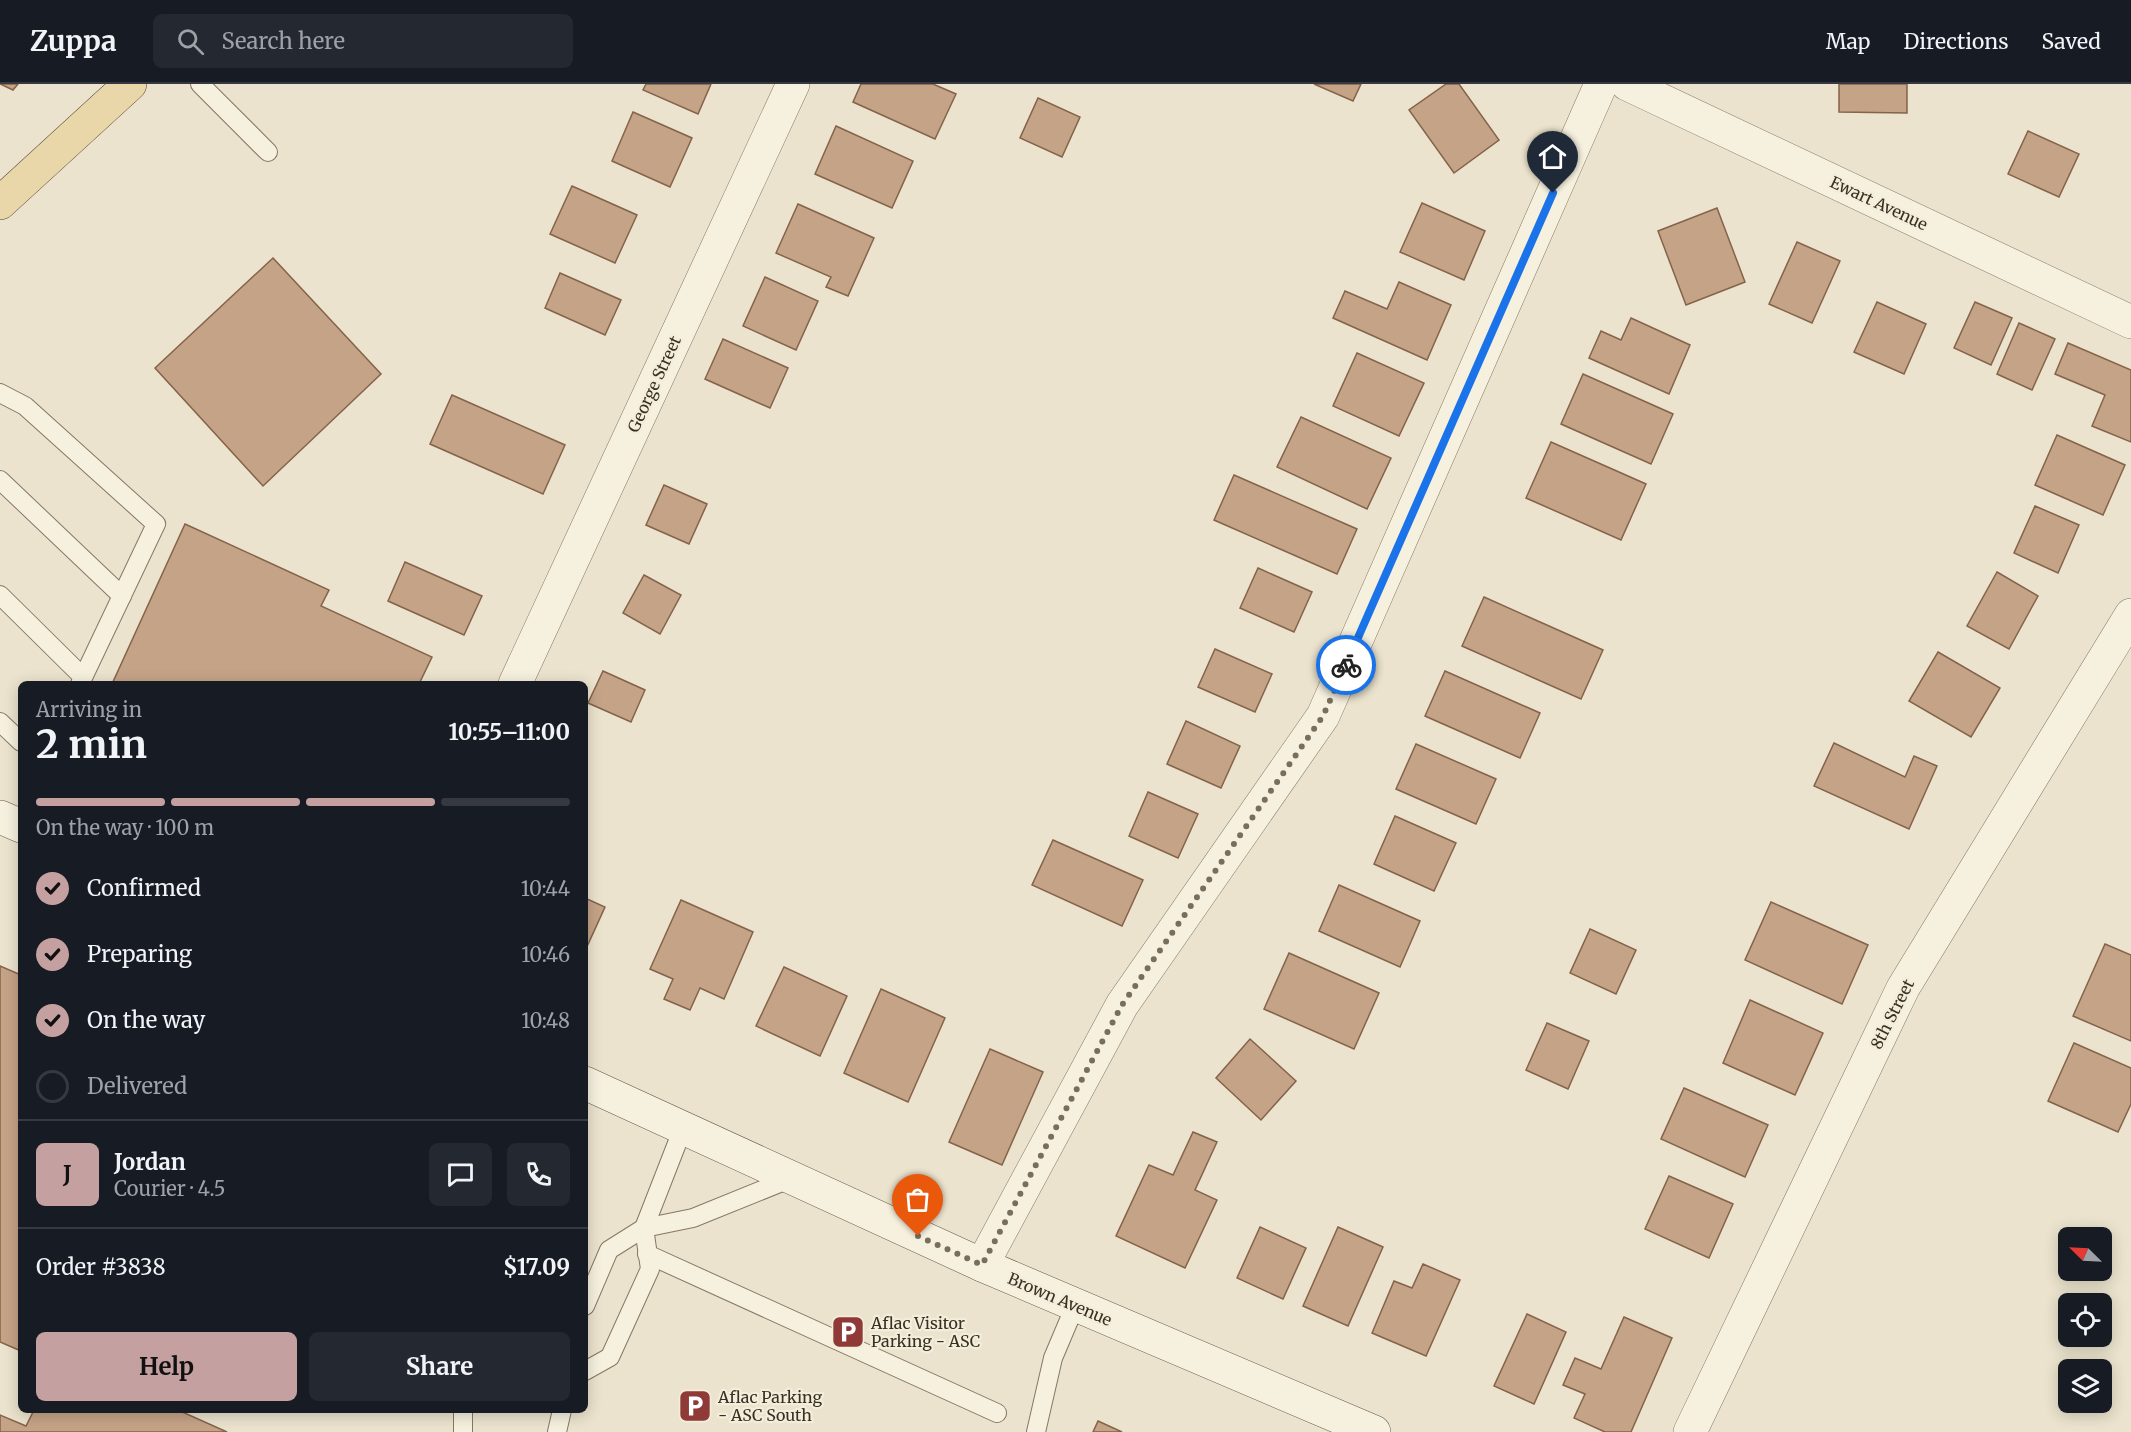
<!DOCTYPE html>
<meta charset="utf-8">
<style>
:root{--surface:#171b24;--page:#242831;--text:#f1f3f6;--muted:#9ea1a6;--line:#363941;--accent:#c5a0a0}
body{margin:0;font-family:Merriweather,serif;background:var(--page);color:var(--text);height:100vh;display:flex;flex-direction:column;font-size:22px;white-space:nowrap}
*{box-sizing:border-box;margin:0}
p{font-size:20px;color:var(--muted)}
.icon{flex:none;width:33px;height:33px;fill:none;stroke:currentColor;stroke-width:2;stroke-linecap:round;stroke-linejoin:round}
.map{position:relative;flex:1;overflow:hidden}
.sheet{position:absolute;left:18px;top:597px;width:570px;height:732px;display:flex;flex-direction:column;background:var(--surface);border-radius:9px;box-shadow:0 3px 15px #0003}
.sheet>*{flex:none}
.needle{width:39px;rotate:294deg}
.buttons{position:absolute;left:2058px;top:1143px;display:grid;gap:12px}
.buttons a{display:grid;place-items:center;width:54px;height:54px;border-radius:9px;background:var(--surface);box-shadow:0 3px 15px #0003;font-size:30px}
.pin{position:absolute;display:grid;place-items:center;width:51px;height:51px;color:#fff;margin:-62px -26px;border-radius:50% 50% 50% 0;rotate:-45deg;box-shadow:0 0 6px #0007}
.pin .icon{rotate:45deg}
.courier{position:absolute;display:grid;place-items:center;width:60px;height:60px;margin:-30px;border:4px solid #1a73e8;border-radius:50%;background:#fff;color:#222;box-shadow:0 2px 8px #0007}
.summary em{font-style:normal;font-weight:700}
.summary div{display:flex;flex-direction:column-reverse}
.summary{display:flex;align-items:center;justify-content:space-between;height:102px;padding:0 18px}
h1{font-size:39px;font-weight:700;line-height:45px}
.bar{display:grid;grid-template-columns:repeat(4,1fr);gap:9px 6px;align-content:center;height:72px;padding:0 18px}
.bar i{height:8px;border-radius:4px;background:var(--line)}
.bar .on{background:var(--accent)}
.bar p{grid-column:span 4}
.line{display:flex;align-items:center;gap:15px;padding:0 18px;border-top:2px solid var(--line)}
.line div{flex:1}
.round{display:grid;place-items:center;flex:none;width:63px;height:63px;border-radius:9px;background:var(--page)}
ol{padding:0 18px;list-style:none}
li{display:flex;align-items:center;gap:18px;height:66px}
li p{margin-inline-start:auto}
li .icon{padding:6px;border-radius:50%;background:var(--accent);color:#111;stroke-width:4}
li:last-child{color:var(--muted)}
li i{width:33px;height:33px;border:3px solid var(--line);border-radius:50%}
.action{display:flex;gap:12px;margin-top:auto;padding:12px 18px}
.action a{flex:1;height:69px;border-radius:9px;background:var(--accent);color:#111;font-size:24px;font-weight:700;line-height:69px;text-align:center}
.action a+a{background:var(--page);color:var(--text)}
header{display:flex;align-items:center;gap:36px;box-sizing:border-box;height:84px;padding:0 30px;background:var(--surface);border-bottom:2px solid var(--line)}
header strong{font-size:28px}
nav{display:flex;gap:33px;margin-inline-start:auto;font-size:21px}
.search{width:420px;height:54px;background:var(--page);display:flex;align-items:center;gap:15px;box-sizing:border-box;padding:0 21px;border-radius:9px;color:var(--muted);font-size:22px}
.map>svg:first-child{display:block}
.building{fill:#c5a387;stroke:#84634a;stroke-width:1.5}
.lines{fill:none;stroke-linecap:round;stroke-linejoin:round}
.lane-casing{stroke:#877762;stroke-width:20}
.street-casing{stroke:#877762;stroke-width:34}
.secondary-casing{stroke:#695845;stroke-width:34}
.primary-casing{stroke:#564535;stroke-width:34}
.lane{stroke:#f6f0df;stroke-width:18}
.street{stroke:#f6f0df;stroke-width:33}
.secondary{stroke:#f6f0df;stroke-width:33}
.primary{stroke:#e9d7aa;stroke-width:33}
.done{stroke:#776e5e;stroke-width:6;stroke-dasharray:0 10.8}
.route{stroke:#1a73e8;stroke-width:8}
.labels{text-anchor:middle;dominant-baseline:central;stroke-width:4.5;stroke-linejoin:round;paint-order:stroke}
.street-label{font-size:16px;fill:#392f23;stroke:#f3eddb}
.poi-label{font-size:16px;fill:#392f23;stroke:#f3eddb;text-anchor:start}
</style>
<header>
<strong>Zuppa</strong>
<div class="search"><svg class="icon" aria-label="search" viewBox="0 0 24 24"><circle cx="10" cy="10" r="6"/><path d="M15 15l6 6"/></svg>Search here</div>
<nav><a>Map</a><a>Directions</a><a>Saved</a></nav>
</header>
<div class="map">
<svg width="2131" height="1348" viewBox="0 0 2131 1348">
<rect width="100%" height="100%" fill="#ebe3cd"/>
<g class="building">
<path d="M 0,0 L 18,0 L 13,6 Z"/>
<path d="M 646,0 L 711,0 L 698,30 L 643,6 Z"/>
<path d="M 861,0 L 933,0 L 956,10 L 935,55 L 853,18 Z"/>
<path d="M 1314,0 L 1361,0 L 1353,17 Z"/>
<path d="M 1446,0 L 1459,0 L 1499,56 L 1454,89 L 1409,26 Z"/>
<path d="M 1839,0 L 1907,0 L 1907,29 L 1839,28 Z"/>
<path d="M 1038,14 L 1080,33 L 1062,73 L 1020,54 Z"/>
<path d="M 633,28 L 692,54 L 670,103 L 612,77 Z"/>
<path d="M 836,42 L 913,77 L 892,124 L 815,90 Z"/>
<path d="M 2028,47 L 2079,70 L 2059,113 L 2008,90 Z"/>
<path d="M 572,102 L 637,131 L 615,179 L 550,150 Z"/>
<path d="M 1422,119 L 1485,147 L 1464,196 L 1400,168 Z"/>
<path d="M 798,120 L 874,154 L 848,212 L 826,203 L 831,193 L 776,169 Z"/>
<path d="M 1717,124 L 1745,198 L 1686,221 L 1658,147 Z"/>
<path d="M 1797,158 L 1840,177 L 1812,239 L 1769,220 Z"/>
<path d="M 273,174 L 381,290 L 263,402 L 155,284 Z"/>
<path d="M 560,189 L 621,216 L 605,251 L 545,224 Z"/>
<path d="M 765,193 L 818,217 L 796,266 L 743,242 Z"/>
<path d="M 1399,198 L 1451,221 L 1427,276 L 1333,234 L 1345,207 L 1387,225 Z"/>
<path d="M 1877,218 L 1926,240 L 1904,290 L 1854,268 Z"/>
<path d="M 1975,218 L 2012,234 L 1991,281 L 1954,264 Z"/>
<path d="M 1631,234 L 1690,261 L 1669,310 L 1589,274 L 1601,247 L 1621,256 Z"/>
<path d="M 2019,239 L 2055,255 L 2032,306 L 1997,290 Z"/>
<path d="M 723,255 L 788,284 L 770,324 L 705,295 Z"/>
<path d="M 2068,259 L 2131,286 L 2131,358 L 2092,342 L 2105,311 L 2055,290 Z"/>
<path d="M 1357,269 L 1424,299 L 1399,352 L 1333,322 Z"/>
<path d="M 1583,290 L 1673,330 L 1651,380 L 1561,340 Z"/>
<path d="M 452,311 L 565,361 L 543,410 L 430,360 Z"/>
<path d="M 1301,333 L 1391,374 L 1367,425 L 1277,383 Z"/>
<path d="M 2057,351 L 2125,381 L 2103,431 L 2035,401 Z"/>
<path d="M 1551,358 L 1646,400 L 1621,456 L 1526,414 Z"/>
<path d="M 1234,391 L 1357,445 L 1337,490 L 1214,436 Z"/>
<path d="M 664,401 L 707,420 L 689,460 L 646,441 Z"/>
<path d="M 2035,422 L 2079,441 L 2058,489 L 2014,469 Z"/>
<path d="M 185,440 L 329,506 L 321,522 L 432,573 L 419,600 L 112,600 Z"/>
<path d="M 405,478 L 482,512 L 464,551 L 388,517 Z"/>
<path d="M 1258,484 L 1312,508 L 1294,548 L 1240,524 Z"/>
<path d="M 1997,488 L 2038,512 L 2009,565 L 1967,542 Z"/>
<path d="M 644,491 L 681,511 L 660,550 L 623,529 Z"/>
<path d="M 1484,513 L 1603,566 L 1581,615 L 1462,562 Z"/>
<path d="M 1215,565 L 1272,590 L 1255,628 L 1198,603 Z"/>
<path d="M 1938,568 L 2000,604 L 1971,653 L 1909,617 Z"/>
<path d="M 603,587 L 645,606 L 631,638 L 588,619 Z"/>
<path d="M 1445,587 L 1540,629 L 1520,674 L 1425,632 Z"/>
<path d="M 1186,637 L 1240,662 L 1221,704 L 1167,680 Z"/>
<path d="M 1834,659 L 1905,693 L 1914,672 L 1937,682 L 1909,745 L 1814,702 Z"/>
<path d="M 1416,660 L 1496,695 L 1476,740 L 1396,705 Z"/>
<path d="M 1148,708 L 1198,730 L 1178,774 L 1129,752 Z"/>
<path d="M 1395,732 L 1456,759 L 1434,807 L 1374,780 Z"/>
<path d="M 1053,756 L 1143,796 L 1122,842 L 1032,801 Z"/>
<path d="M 1339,801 L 1420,837 L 1400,883 L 1319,847 Z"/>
<path d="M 585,814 L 605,823 L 585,867 Z"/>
<path d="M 681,816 L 753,848 L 724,915 L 700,904 L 690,926 L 664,915 L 673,895 L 650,885 Z"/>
<path d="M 1771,818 L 1868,861 L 1842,920 L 1745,876 Z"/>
<path d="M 1590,845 L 1636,866 L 1616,910 L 1570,889 Z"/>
<path d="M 2105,860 L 2131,871 L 2131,957 L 2073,932 Z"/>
<path d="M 1289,869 L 1379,909 L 1354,965 L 1264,925 Z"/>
<path d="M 0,882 L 21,891 L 21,1267 L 0,1258 Z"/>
<path d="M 784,883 L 847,912 L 820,972 L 756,942 Z"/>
<path d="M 881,905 L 945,934 L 908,1018 L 844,989 Z"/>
<path d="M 1750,916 L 1823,949 L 1795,1011 L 1723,979 Z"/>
<path d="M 1547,939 L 1589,957 L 1568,1005 L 1526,986 Z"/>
<path d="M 1250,955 L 1296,997 L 1261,1036 L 1216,994 Z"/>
<path d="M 2074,959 L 2131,984 L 2131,1020 L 2118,1048 L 2048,1017 Z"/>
<path d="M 990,965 L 1043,988 L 1002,1081 L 949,1058 Z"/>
<path d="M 1684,1004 L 1768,1041 L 1745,1093 L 1661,1055 Z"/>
<path d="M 1193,1048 L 1217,1058 L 1195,1106 L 1217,1116 L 1185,1184 L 1116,1152 L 1149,1081 L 1173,1091 Z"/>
<path d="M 1669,1092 L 1733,1120 L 1709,1174 L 1645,1145 Z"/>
<path d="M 1260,1143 L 1306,1164 L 1283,1215 L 1237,1194 Z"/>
<path d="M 1338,1143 L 1383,1163 L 1348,1242 L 1303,1222 Z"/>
<path d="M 1423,1180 L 1460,1196 L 1426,1272 L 1372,1249 L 1394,1197 L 1412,1204 Z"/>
<path d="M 1527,1230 L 1566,1248 L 1534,1320 L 1494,1302 Z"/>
<path d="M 1624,1233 L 1672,1254 L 1631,1348 L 1605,1348 L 1574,1334 L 1585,1310 L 1563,1301 L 1575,1274 L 1601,1285 Z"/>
<path d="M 34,1326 L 178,1326 L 227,1348 L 0,1348 L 0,1331 L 26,1342 Z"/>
<path d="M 1098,1337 L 1122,1348 L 1093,1348 Z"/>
</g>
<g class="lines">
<defs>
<g id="lane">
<path d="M 200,0 L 268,68"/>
<path d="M 0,309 L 25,322 L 156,440 L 80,600"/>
<path d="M 0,396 L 122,512"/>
<path d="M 0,511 L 83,593"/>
<path d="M 0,638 L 21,658"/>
<path d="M 647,1170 L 997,1329"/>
<path d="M 585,1222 L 609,1166 L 644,1144 L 693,1134 L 792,1094"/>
<path d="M 585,1287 L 610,1273 L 650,1185 L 644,1144 L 683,1044"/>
<path d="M 463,1348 L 463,1326"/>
<path d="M 557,1348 L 562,1326"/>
<path d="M 1036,1348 L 1053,1274 L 1075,1222"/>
</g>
<g id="street">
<path d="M 1627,0 L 2131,238"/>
<path d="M 515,600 L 793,0"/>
<path d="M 982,1181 L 1122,921 L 1323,632 L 1601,0"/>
<path d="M 1690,1348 L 1903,904 L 2131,531"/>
</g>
<g id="secondary">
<path d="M 0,733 L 21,742"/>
<path d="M 585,999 L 982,1181 L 1374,1348"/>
</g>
<path id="primary" d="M 0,119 L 130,0"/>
</defs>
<use href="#lane" class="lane-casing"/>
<use href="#street" class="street-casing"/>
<use href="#secondary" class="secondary-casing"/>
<use href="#primary" class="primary-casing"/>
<use href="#lane" class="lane"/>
<use href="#street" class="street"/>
<use href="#secondary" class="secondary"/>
<use href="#primary" class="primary"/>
</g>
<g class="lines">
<path class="done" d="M 918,1152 L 982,1181 L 1122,921 L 1323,632 L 1346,581"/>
<path class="route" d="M 1346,581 L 1553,109"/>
</g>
<defs>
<symbol id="parking-square" viewBox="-11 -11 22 22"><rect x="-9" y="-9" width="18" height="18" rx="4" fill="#903a38" stroke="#f3eddb"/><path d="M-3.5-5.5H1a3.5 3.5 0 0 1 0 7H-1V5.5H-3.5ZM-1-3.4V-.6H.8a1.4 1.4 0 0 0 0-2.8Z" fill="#fff"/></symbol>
</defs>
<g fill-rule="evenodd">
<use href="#parking-square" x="829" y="1229" width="38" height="38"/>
<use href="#parking-square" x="676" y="1303" width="38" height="38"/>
</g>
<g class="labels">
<g class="street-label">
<text transform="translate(1879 119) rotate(25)">Ewart Avenue</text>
<text transform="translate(654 300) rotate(-65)">George Street</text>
<text transform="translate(1892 930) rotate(-63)">8th Street</text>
<text transform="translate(1060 1215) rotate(23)">Brown Avenue</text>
</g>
<g class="poi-label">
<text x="871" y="1239">Aflac Visitor<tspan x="871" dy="18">Parking - ASC</tspan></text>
<text x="718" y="1313">Aflac Parking<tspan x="718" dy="18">- ASC South</tspan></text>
</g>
</g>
</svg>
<div class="buttons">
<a><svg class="needle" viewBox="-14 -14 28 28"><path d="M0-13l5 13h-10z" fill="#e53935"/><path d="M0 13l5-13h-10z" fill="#9ea1a6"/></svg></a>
<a><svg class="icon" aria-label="locate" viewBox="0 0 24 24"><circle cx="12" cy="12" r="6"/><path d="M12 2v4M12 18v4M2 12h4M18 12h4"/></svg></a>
<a><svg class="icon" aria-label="layers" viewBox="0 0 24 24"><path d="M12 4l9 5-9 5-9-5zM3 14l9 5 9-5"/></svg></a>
</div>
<div class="pin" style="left:918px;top:1152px;background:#ea580c"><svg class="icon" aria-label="bag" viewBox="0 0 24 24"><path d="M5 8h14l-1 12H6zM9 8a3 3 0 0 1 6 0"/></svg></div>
<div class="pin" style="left:1553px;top:109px;background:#1f2937"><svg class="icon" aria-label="home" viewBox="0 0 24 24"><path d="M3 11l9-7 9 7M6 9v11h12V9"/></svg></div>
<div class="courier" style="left:1346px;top:581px"><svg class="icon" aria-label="bike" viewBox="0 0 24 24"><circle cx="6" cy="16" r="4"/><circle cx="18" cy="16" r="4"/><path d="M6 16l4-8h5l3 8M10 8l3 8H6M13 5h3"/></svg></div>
<section class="sheet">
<div class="summary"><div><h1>2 min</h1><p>Arriving in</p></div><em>10:55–11:00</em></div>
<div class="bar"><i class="on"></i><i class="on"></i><i class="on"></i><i></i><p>On the way · 100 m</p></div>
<ol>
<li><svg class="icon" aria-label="check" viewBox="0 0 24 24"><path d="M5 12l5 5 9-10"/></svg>Confirmed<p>10:44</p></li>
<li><svg class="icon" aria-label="check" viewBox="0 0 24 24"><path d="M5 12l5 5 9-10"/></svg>Preparing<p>10:46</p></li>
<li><svg class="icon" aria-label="check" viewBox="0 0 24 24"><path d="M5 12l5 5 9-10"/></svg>On the way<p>10:48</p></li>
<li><i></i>Delivered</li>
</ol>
<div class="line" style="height:108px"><b class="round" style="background:var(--accent);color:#111">J</b><div><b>Jordan</b><p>Courier · 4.5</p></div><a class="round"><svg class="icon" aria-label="chat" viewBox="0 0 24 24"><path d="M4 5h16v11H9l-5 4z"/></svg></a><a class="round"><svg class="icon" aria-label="phone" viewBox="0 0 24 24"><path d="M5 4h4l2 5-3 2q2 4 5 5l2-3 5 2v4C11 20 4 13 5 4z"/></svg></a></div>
<div class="line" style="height:78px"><div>Order #3838</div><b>$17.09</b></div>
<div class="action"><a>Help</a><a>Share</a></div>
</section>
</div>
